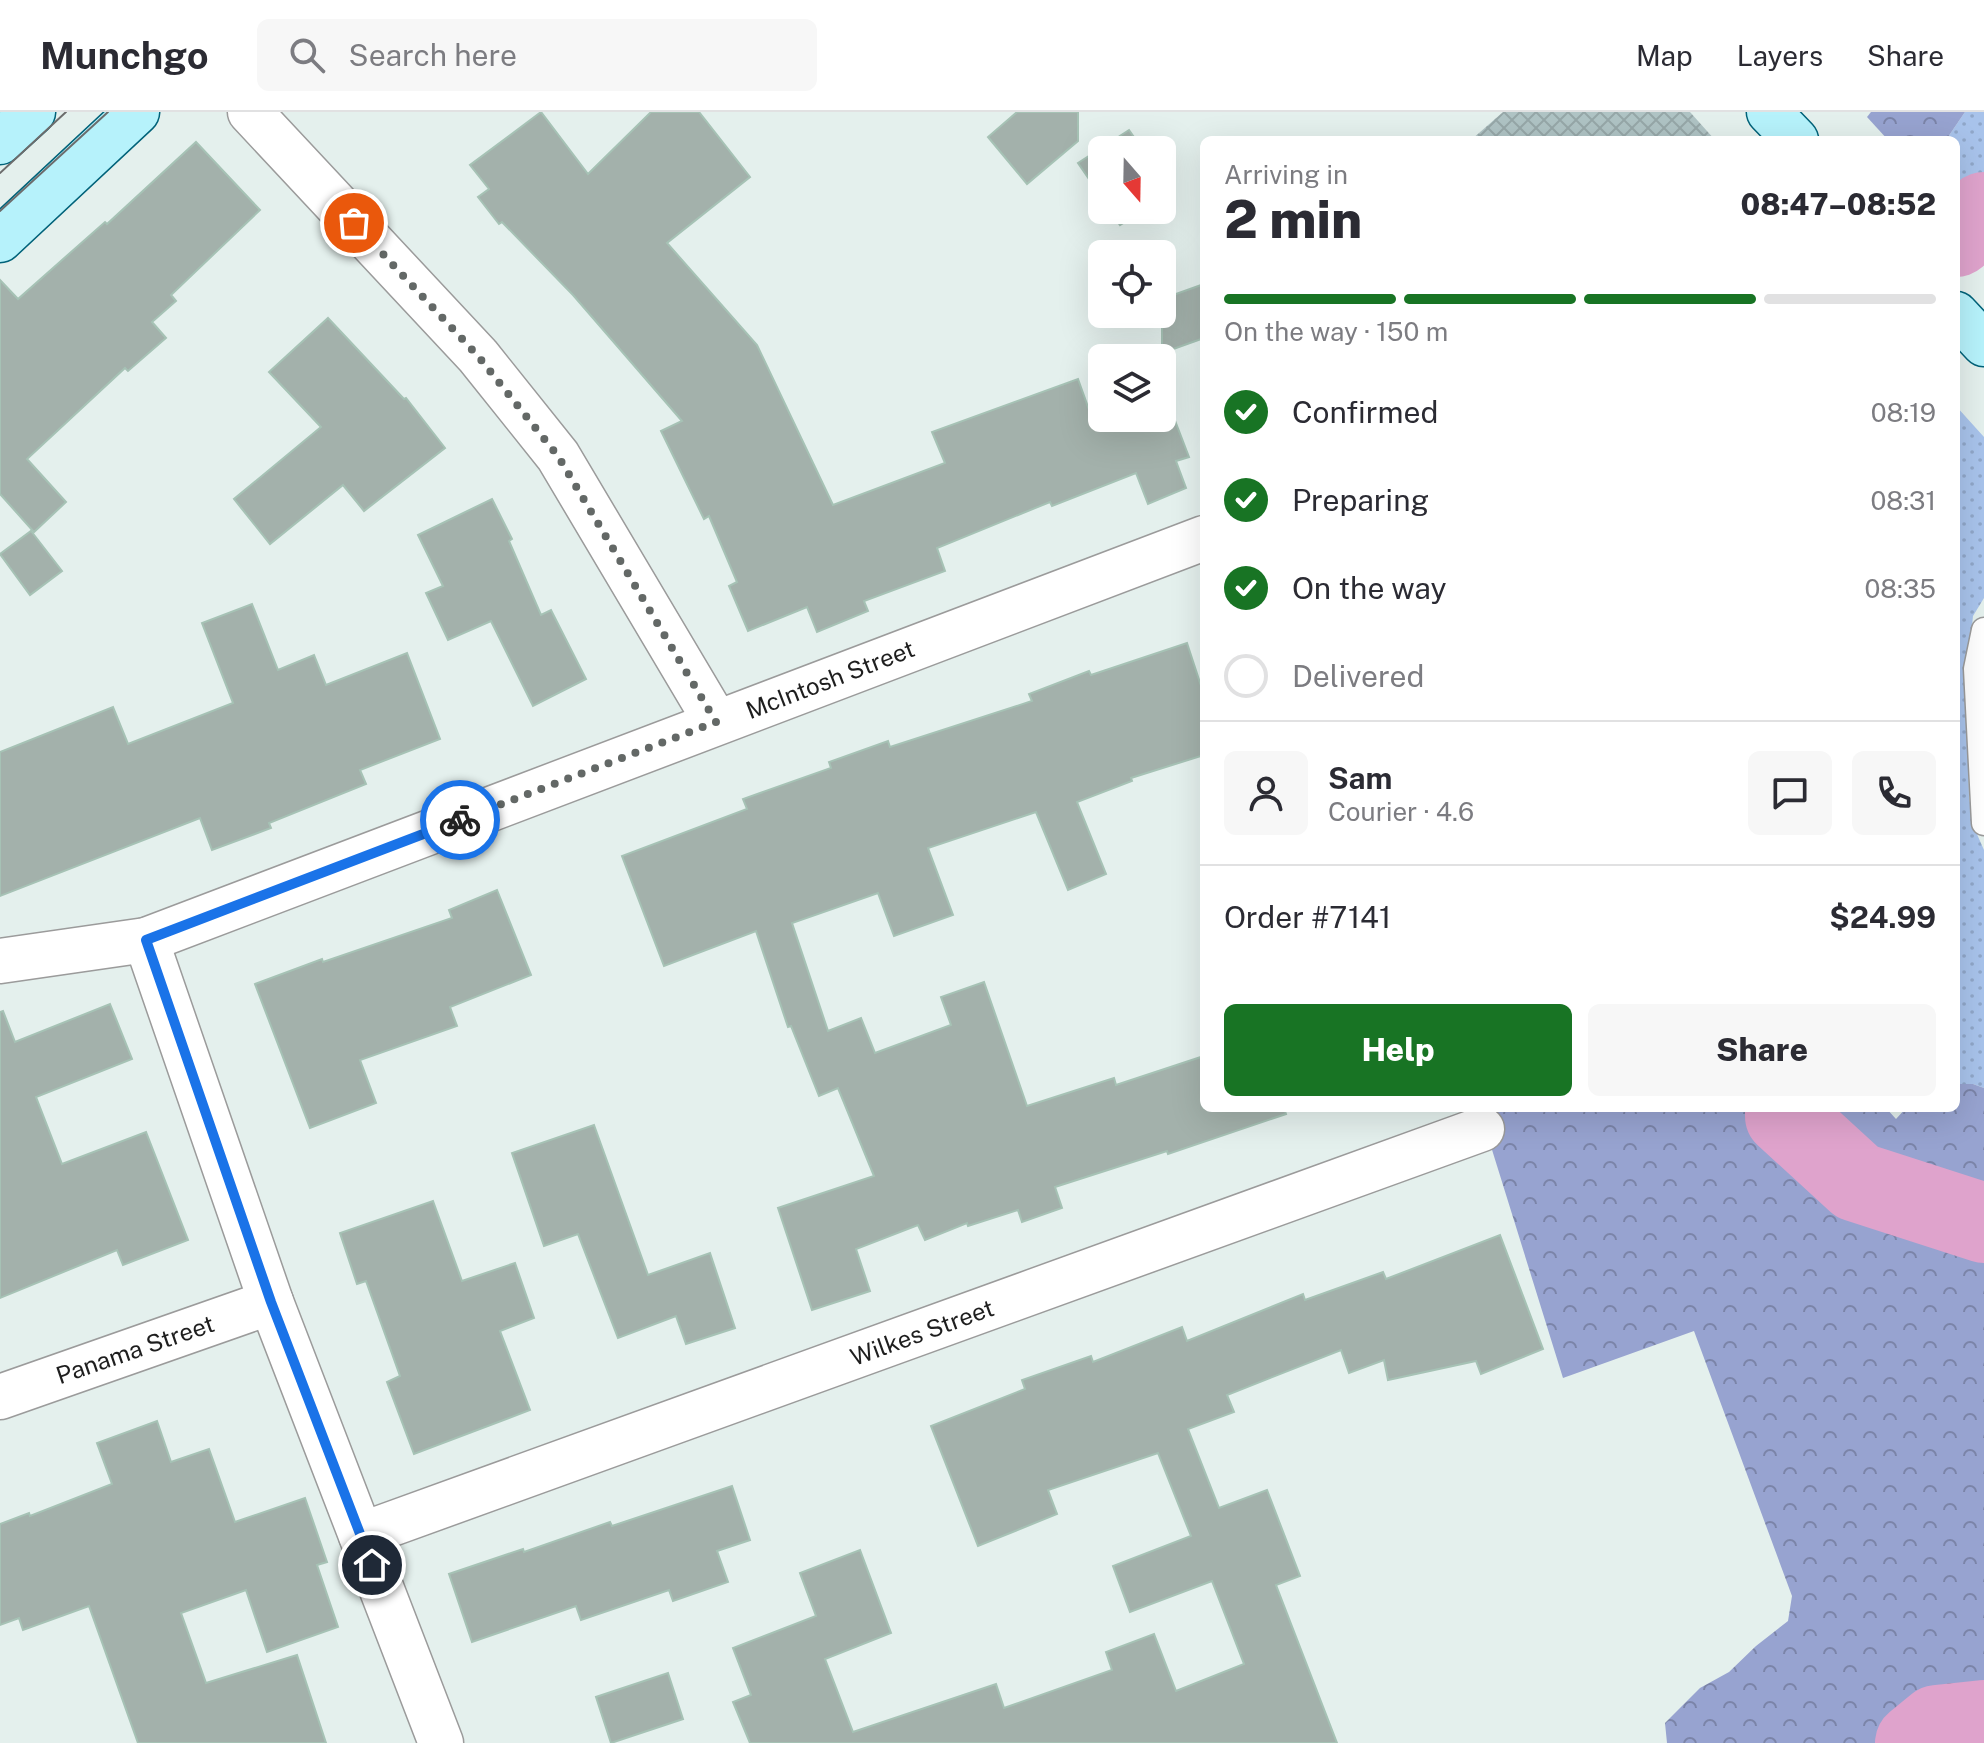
<!DOCTYPE html>
<meta charset="utf-8">
<style>
:root{--surface:#fff;--page:#f7f7f7;--text:#2b2b33;--muted:#7c7c81;--line:#e1e1e2;--accent:#187424}
body{margin:0;font-family:"Public Sans",sans-serif;background:var(--page);color:var(--text);height:100vh;display:flex;flex-direction:column;font-size:30px;white-space:nowrap}
*{box-sizing:border-box;margin:0}
p{font-size:26px;color:var(--muted)}
.icon{flex:none;width:44px;height:44px;fill:none;stroke:currentColor;stroke-width:2;stroke-linecap:round;stroke-linejoin:round}
.map{position:relative;flex:1;overflow:hidden}
.details{position:absolute;left:1200px;top:24px;width:760px;height:976px;display:flex;flex-direction:column;background:var(--surface);border-radius:12px;box-shadow:0 8px 32px #0002}
.details>*{flex:none}
.needle{width:52px;rotate:160deg}
.fabs{position:absolute;left:1088px;top:24px;display:grid;gap:16px}
.fabs a{display:grid;place-items:center;width:88px;height:88px;border-radius:12px;background:var(--surface);box-shadow:0 8px 32px #0002;font-size:40px}
.pin{position:absolute;display:grid;place-items:center;width:68px;height:68px;color:#fff;margin:-34px;border:4px solid #fff;border-radius:50%;box-shadow:0 2px 8px #0007}
.courier{position:absolute;display:grid;place-items:center;width:80px;height:80px;margin:-40px;border:6px solid #1a73e8;border-radius:50%;background:#fff;color:#222;box-shadow:0 2px 10px #0007}
.headline em{font-style:normal;font-weight:800}
.headline div{display:flex;flex-direction:column-reverse}
.headline{display:flex;align-items:center;justify-content:space-between;height:136px;padding:0 24px}
h1{font-size:52px;font-weight:800;line-height:60px}
.bar{display:grid;grid-template-columns:repeat(4,1fr);gap:12px 8px;align-content:center;height:96px;padding:0 24px}
.bar i{height:10px;border-radius:6px;background:var(--line)}
.bar .on{background:var(--accent)}
.bar p{grid-column:span 4}
.line{display:flex;align-items:center;gap:20px;padding:0 24px;border-top:2px solid var(--line)}
.line div{flex:1}
.round{display:grid;place-items:center;flex:none;width:84px;height:84px;border-radius:12px;background:var(--page)}
ol{padding:0 24px;list-style:none}
li{display:flex;align-items:center;gap:24px;height:88px}
li p{margin-inline-start:auto}
li .icon{padding:8px;border-radius:50%;background:var(--accent);color:#fff;stroke-width:4}
li:last-child{color:var(--muted)}
li i{width:44px;height:44px;border:4px solid var(--line);border-radius:50%}
.primary-button{display:flex;gap:16px;margin-top:auto;padding:16px 24px}
.primary-button a{flex:1;height:92px;border-radius:12px;background:var(--accent);color:#fff;font-size:32px;font-weight:800;line-height:92px;text-align:center}
.primary-button a+a{background:var(--page);color:var(--text)}
header{display:flex;align-items:center;gap:48px;box-sizing:border-box;height:112px;padding:0 40px;background:var(--surface);border-bottom:2px solid var(--line)}
header strong{font-size:38px}
nav{display:flex;gap:44px;margin-inline-start:auto;font-size:28px}
.search{width:560px;height:72px;background:var(--page);display:flex;align-items:center;gap:20px;box-sizing:border-box;padding:0 28px;border-radius:12px;color:var(--muted);font-size:30px}
.map>svg:first-child{display:block}
.construction{fill:url(#construction-cross-hatch)}
.grass{fill:url(#grass-dots)}
.forest{fill:url(#forest-crowns)}
.lines{fill:none;stroke-linecap:round;stroke-linejoin:round}
.river{stroke:#dfa3cc;stroke-width:80}
.building{fill:#a3b1ab;stroke:#a6c2b5;stroke-width:2}
.lane-casing{stroke:#9b9b9b;stroke-width:27}
.street-casing{stroke:#9b9b9b;stroke-width:47}
.secondary-casing{stroke:#016279;stroke-width:47}
.lane{stroke:#fff;stroke-width:24}
.street{stroke:#fff;stroke-width:44}
.secondary{stroke:#b6f2fb;stroke-width:44}
.tram{stroke:#6c6c6c;stroke-width:2}
.done{stroke:#636866;stroke-width:8;stroke-dasharray:0 14.4}
.route{stroke:#1a73e8;stroke-width:10}
.labels{text-anchor:middle;dominant-baseline:central;stroke-width:6;stroke-linejoin:round;paint-order:stroke}
.street-label{font-size:24px;fill:#1e1e1e;stroke:#fff}
</style>
<header>
<strong>Munchgo</strong>
<div class="search"><svg class="icon" aria-label="search" viewBox="0 0 24 24"><circle cx="10" cy="10" r="6"/><path d="M15 15l6 6"/></svg>Search here</div>
<nav><a>Map</a><a>Layers</a><a>Share</a></nav>
</header>
<div class="map">
<svg width="1984" height="1631" viewBox="0 0 1984 1631">
<defs>
<pattern id="construction-cross-hatch" width="8" height="8" patternUnits="userSpaceOnUse" patternTransform="scale(2)"><rect width="8" height="8" fill="#afc3c4"/><path d="M0 0l8 8M0 8l8-8" fill="none" stroke="#96a7a8"/></pattern>
<pattern id="grass-dots" width="8" height="8" patternUnits="userSpaceOnUse" patternTransform="scale(2)"><rect width="8" height="8" fill="#a8c3eb"/><path d="M2 2h.1M6 6h.1" fill="none" stroke="#90a7c9" stroke-width="1.8" stroke-linecap="round"/></pattern>
<pattern id="forest-crowns" width="20" height="18" patternUnits="userSpaceOnUse" patternTransform="scale(2)"><rect width="20" height="18" fill="#97a3d0"/><path d="M2 6a3 3 0 1 1 6 0M12 15a3 3 0 1 1 6 0" fill="none" stroke="#7b84a8"/></pattern>
</defs>
<rect width="100%" height="100%" fill="#e4f0ed"/>
<path class="construction" d="M 1503,0 L 1690,0 L 1715,28 L 1471,28 Z"/>
<g class="grass">
<path d="M 1965,0 L 1984,0 L 1984,135 L 1956,104 L 1956,28 L 1946,28 Z"/>
<path d="M 1956,294 L 1984,325 L 1984,486 L 1973,504 L 1967,564 L 1969,686 L 1976,720 L 1984,738 L 1984,976 L 1973,972 L 1956,972 Z"/>
</g>
<g class="forest">
<path d="M 1871,0 L 1965,0 L 1946,28 L 1888,28 L 1867,5 Z"/>
<path d="M 1956,972 L 1973,972 L 1984,976 L 1984,1631 L 1667,1631 L 1665,1611 L 1700,1576 L 1729,1560 L 1756,1534 L 1788,1509 L 1792,1484 L 1694,1219 L 1563,1266 L 1479,996 L 1886,996 L 1896,1007 L 1906,996 L 1956,996 Z"/>
</g>
<g class="lines">
<g class="river">
<path d="M 1956,125 L 1984,100"/>
<path d="M 1785,996 L 1785,1004 L 1857,1070 L 1984,1111"/>
<path d="M 1915,1631 L 1937,1613 L 1984,1608"/>
</g>
</g>
<g class="building">
<path d="M 541,0 L 588,62 L 651,0 L 699,0 L 750,65 L 667,131 L 757,233 L 833,393 L 945,351 L 932,320 L 1078,267 L 1092,306 L 1174,306 L 1189,345 L 1176,349 L 1186,376 L 1148,392 L 1136,361 L 1052,394 L 1050,390 L 937,436 L 945,459 L 864,489 L 868,499 L 817,520 L 807,495 L 748,519 L 729,474 L 737,470 L 709,404 L 704,407 L 661,319 L 682,309 L 573,183 L 502,110 L 499,112 L 478,85 L 489,77 L 470,53 Z"/>
<path d="M 1017,0 L 1078,0 L 1078,29 L 1027,72 L 988,25 Z"/>
<path d="M 1129,18 L 1143,38 L 1102,38 L 1102,86 L 1078,51 Z"/>
<path d="M 196,30 L 260,98 L 171,183 L 176,189 L 152,210 L 166,226 L 128,259 L 125,256 L 27,347 L 66,390 L 34,420 L 0,382 L 0,168 L 18,187 L 105,110 L 107,112 Z"/>
<path d="M 1110,98 L 1143,98 L 1120,113 Z"/>
<path d="M 1204,172 L 1204,226 L 1162,241 L 1162,187 Z"/>
<path d="M 328,206 L 404,287 L 406,286 L 445,336 L 364,399 L 343,373 L 270,432 L 234,387 L 321,315 L 269,260 Z"/>
<path d="M 492,387 L 512,427 L 509,429 L 541,503 L 551,498 L 586,567 L 533,594 L 491,509 L 448,528 L 426,481 L 443,474 L 418,423 Z"/>
<path d="M 31,419 L 62,459 L 30,483 L 0,442 Z"/>
<path d="M 252,492 L 278,558 L 314,543 L 326,573 L 407,541 L 440,627 L 360,658 L 366,672 L 269,711 L 271,716 L 212,738 L 200,706 L 0,784 L 0,640 L 113,595 L 128,632 L 233,591 L 202,511 Z"/>
<path d="M 1187,531 L 1204,583 L 1204,643 L 1131,666 L 1132,669 L 1077,690 L 1106,762 L 1068,778 L 1036,700 L 928,736 L 953,803 L 894,824 L 878,781 L 792,811 L 828,919 L 861,906 L 875,941 L 951,913 L 941,885 L 984,870 L 1027,994 L 1114,966 L 1116,973 L 1204,944 L 1204,996 L 1284,996 L 1286,1002 L 1168,1042 L 1167,1039 L 1055,1075 L 1062,1096 L 1022,1110 L 1018,1098 L 968,1114 L 967,1111 L 925,1128 L 918,1113 L 856,1137 L 870,1179 L 812,1198 L 778,1096 L 874,1064 L 838,976 L 819,984 L 791,914 L 788,915 L 756,819 L 664,854 L 622,744 L 747,697 L 743,687 L 831,656 L 829,650 L 888,629 L 890,635 L 1032,589 L 1029,582 L 1089,559 L 1091,563 Z"/>
<path d="M 497,778 L 531,863 L 450,895 L 457,914 L 360,948 L 376,991 L 310,1016 L 255,872 L 322,847 L 323,850 L 452,806 L 449,798 Z"/>
<path d="M 110,892 L 132,947 L 36,985 L 62,1052 L 146,1020 L 188,1128 L 123,1153 L 117,1138 L 0,1186 L 0,900 L 3,899 L 15,930 Z"/>
<path d="M 594,1013 L 648,1163 L 710,1141 L 735,1216 L 686,1232 L 676,1204 L 618,1226 L 578,1122 L 544,1134 L 512,1041 Z"/>
<path d="M 433,1089 L 462,1169 L 515,1151 L 534,1206 L 500,1219 L 530,1298 L 414,1342 L 387,1270 L 400,1264 L 366,1169 L 357,1172 L 340,1121 Z"/>
<path d="M 1500,1123 L 1543,1237 L 1481,1262 L 1476,1249 L 1388,1268 L 1384,1248 L 1349,1261 L 1341,1238 L 1227,1283 L 1234,1300 L 1188,1317 L 1219,1396 L 1267,1378 L 1300,1464 L 1276,1473 L 1337,1631 L 750,1631 L 733,1590 L 751,1583 L 733,1536 L 816,1504 L 800,1461 L 860,1438 L 891,1521 L 825,1547 L 853,1620 L 996,1572 L 1004,1596 L 1112,1558 L 1106,1540 L 1154,1522 L 1176,1579 L 1244,1552 L 1212,1469 L 1130,1500 L 1113,1454 L 1191,1424 L 1158,1341 L 1048,1378 L 1057,1402 L 978,1434 L 931,1314 L 1025,1277 L 1022,1268 L 1091,1244 L 1093,1250 L 1182,1215 L 1187,1229 L 1303,1182 L 1305,1188 L 1383,1160 L 1386,1167 Z"/>
<path d="M 157,1309 L 171,1350 L 209,1337 L 235,1410 L 305,1386 L 327,1450 L 317,1453 L 338,1515 L 267,1540 L 246,1478 L 181,1501 L 206,1571 L 297,1543 L 326,1631 L 138,1631 L 89,1494 L 23,1518 L 19,1506 L 0,1513 L 0,1412 L 29,1401 L 30,1404 L 112,1372 L 97,1331 Z"/>
<path d="M 732,1374 L 750,1428 L 717,1439 L 728,1470 L 673,1489 L 669,1478 L 581,1508 L 576,1494 L 472,1530 L 449,1462 L 523,1437 L 524,1440 L 610,1410 L 612,1414 Z"/>
<path d="M 668,1561 L 683,1607 L 611,1631 L 596,1585 Z"/>
</g>
<g class="lines">
<defs>
<path id="lane" d="M 1984,518 L 1976,557 L 1984,711"/>
<g id="street">
<path d="M 250,0 L 478,244 L 558,344 L 716,610"/>
<path d="M 146,828 L 271,1190 L 441,1631"/>
<path d="M 0,849 L 146,828 L 1204,426"/>
<path d="M 0,1285 L 271,1190"/>
<path d="M 361,1423 L 1482,1017"/>
</g>
<g id="secondary">
<path d="M 1769,0 L 1796,28"/>
<path d="M 0,30 L 33,0"/>
<path d="M 0,128 L 137,0"/>
<path d="M 1956,202 L 1984,232"/>
</g>
</defs>
<use href="#lane" class="lane-casing"/>
<use href="#street" class="street-casing"/>
<use href="#secondary" class="secondary-casing"/>
<use href="#lane" class="lane"/>
<use href="#street" class="street"/>
<use href="#secondary" class="secondary"/>
<g class="tram">
<path d="M 0,61 L 66,0"/>
<path d="M 0,99 L 108,0"/>
</g>
</g>
<g class="lines">
<path class="done" d="M 354,111 L 478,244 L 558,344 L 716,610 L 460,708"/>
<path class="route" d="M 372,1453 L 271,1190 L 146,828 L 460,708"/>
</g>
<g class="labels">
<g class="street-label">
<text transform="translate(830 567) rotate(-21)">McIntosh Street</text>
<text transform="translate(922 1220) rotate(-20)">Wilkes Street</text>
<text transform="translate(135 1237) rotate(-19)">Panama Street</text>
</g>
</g>
</svg>
<div class="fabs">
<a><svg class="needle" viewBox="-14 -14 28 28"><path d="M0-13l5 13h-10z" fill="#e53935"/><path d="M0 13l5-13h-10z" fill="#7c7c81"/></svg></a>
<a><svg class="icon" aria-label="locate" viewBox="0 0 24 24"><circle cx="12" cy="12" r="6"/><path d="M12 2v4M12 18v4M2 12h4M18 12h4"/></svg></a>
<a><svg class="icon" aria-label="layers" viewBox="0 0 24 24"><path d="M12 4l9 5-9 5-9-5zM3 14l9 5 9-5"/></svg></a>
</div>
<div class="pin" style="left:354px;top:111px;background:#ea580c"><svg class="icon" aria-label="bag" viewBox="0 0 24 24"><path d="M5 8h14l-1 12H6zM9 8a3 3 0 0 1 6 0"/></svg></div>
<div class="pin" style="left:372px;top:1453px;background:#1f2937"><svg class="icon" aria-label="home" viewBox="0 0 24 24"><path d="M3 11l9-7 9 7M6 9v11h12V9"/></svg></div>
<div class="courier" style="left:460px;top:708px"><svg class="icon" aria-label="bike" viewBox="0 0 24 24"><circle cx="6" cy="16" r="4"/><circle cx="18" cy="16" r="4"/><path d="M6 16l4-8h5l3 8M10 8l3 8H6M13 5h3"/></svg></div>
<section class="details">
<div class="headline"><div><h1>2 min</h1><p>Arriving in</p></div><em>08:47–08:52</em></div>
<div class="bar"><i class="on"></i><i class="on"></i><i class="on"></i><i></i><p>On the way · 150 m</p></div>
<ol>
<li><svg class="icon" aria-label="check" viewBox="0 0 24 24"><path d="M5 12l5 5 9-10"/></svg>Confirmed<p>08:19</p></li>
<li><svg class="icon" aria-label="check" viewBox="0 0 24 24"><path d="M5 12l5 5 9-10"/></svg>Preparing<p>08:31</p></li>
<li><svg class="icon" aria-label="check" viewBox="0 0 24 24"><path d="M5 12l5 5 9-10"/></svg>On the way<p>08:35</p></li>
<li><i></i>Delivered</li>
</ol>
<div class="line" style="height:144px"><a class="round"><svg class="icon" aria-label="person" viewBox="0 0 24 24"><circle cx="12" cy="8" r="4"/><path d="M4 21q1-7 8-7t8 7"/></svg></a><div><b>Sam</b><p>Courier · 4.6</p></div><a class="round"><svg class="icon" aria-label="chat" viewBox="0 0 24 24"><path d="M4 5h16v11H9l-5 4z"/></svg></a><a class="round"><svg class="icon" aria-label="phone" viewBox="0 0 24 24"><path d="M5 4h4l2 5-3 2q2 4 5 5l2-3 5 2v4C11 20 4 13 5 4z"/></svg></a></div>
<div class="line" style="height:104px"><div>Order #7141</div><b>$24.99</b></div>
<div class="primary-button"><a>Help</a><a>Share</a></div>
</section>
</div>
